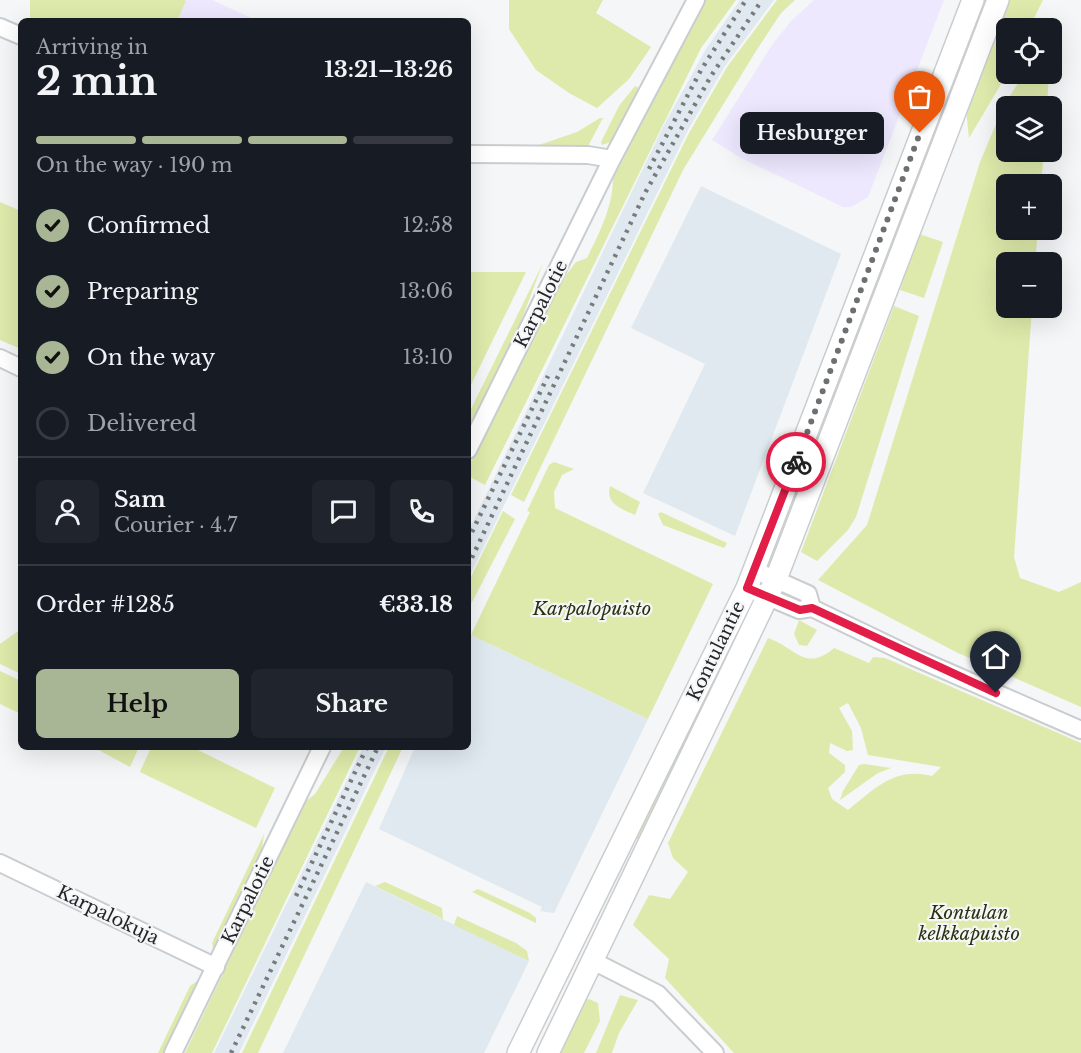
<!DOCTYPE html>
<meta charset="utf-8">
<style>
:root{--surface:#171b24;--page:#20242c;--text:#f1f3f6;--muted:#9ea1a6;--line:#363941;--accent:#a9b695}
body{margin:0;font-family:"Libre Baskerville",serif;background:var(--page);color:var(--text);height:100vh;display:flex;flex-direction:column;font-size:22px;white-space:nowrap}
*{box-sizing:border-box;margin:0}
p{font-size:20px;color:var(--muted)}
.icon{flex:none;width:33px;height:33px;fill:none;stroke:currentColor;stroke-width:2;stroke-linecap:round;stroke-linejoin:round}
.map{position:relative;flex:1;overflow:hidden}
.details{position:absolute;left:18px;top:18px;width:453px;height:732px;display:flex;flex-direction:column;background:var(--surface);border-radius:9px;box-shadow:0 6px 24px #0002}
.details>*{flex:none}
.fabs{position:absolute;left:996px;top:18px;display:grid;gap:12px}
.fabs a{display:grid;place-items:center;width:66px;height:66px;border-radius:9px;background:var(--surface);box-shadow:0 6px 24px #0002;font-size:30px}
.pin{position:absolute;display:grid;place-items:center;width:51px;height:51px;color:#fff;margin:-62px -26px;border-radius:50% 50% 50% 0;rotate:-45deg;box-shadow:0 0 6px #0007}
.pin .icon{rotate:45deg}
.courier{position:absolute;display:grid;place-items:center;width:60px;height:60px;margin:-30px;border:4px solid #e11d48;border-radius:50%;background:#fff;color:#222;box-shadow:0 2px 8px #0007}
.bubble{position:absolute;height:42px;border-radius:9px;background:var(--surface);box-shadow:0 6px 24px #0002;font-size:20px;font-weight:800;line-height:42px;text-align:center}
.head em{font-style:normal;font-weight:800}
.head div{display:flex;flex-direction:column-reverse}
.head{display:flex;align-items:center;justify-content:space-between;height:102px;padding:0 18px}
h1{font-size:39px;font-weight:800;line-height:45px}
.bar{display:grid;grid-template-columns:repeat(4,1fr);gap:9px 6px;align-content:center;height:72px;padding:0 18px}
.bar i{height:8px;border-radius:4px;background:var(--line)}
.bar .on{background:var(--accent)}
.bar p{grid-column:span 4}
.line{display:flex;align-items:center;gap:15px;padding:0 18px;border-top:2px solid var(--line)}
.line div{flex:1}
.round{display:grid;place-items:center;flex:none;width:63px;height:63px;border-radius:9px;background:var(--page)}
ol{padding:0 18px;list-style:none}
li{display:flex;align-items:center;gap:18px;height:66px}
li p{margin-inline-start:auto}
li .icon{padding:6px;border-radius:50%;background:var(--accent);color:#111;stroke-width:4}
li:last-child{color:var(--muted)}
li i{width:33px;height:33px;border:3px solid var(--line);border-radius:50%}
.primary-button{display:flex;gap:12px;margin-top:auto;padding:12px 18px}
.primary-button a{flex:1;height:69px;border-radius:9px;background:var(--accent);color:#111;font-size:24px;font-weight:800;line-height:69px;text-align:center}
.primary-button a+a{background:var(--page);color:var(--text)}
.map>svg:first-child{display:block}
.commercial{fill:#eee8fe}
.built{fill:#e0e9f0}
.green{fill:#deeaab;fill-rule:evenodd}
.lines{fill:none;stroke-linecap:round;stroke-linejoin:round}
.minor-casing{stroke:#cacdcf;stroke-width:20}
.major-casing{stroke:#cacdcf;stroke-width:24}
.minor{stroke:#fff;stroke-width:16}
.major{stroke:#fff;stroke-width:21}
.rail{stroke:#787a7b;stroke-width:4.5;stroke-dasharray:3 6;stroke-linecap:butt}
.done{stroke:#6d6f70;stroke-width:6;stroke-dasharray:0 10.8}
.route{stroke:#e11d48;stroke-width:8}
.labels{text-anchor:middle;dominant-baseline:central;stroke-width:4.5;stroke-linejoin:round;paint-order:stroke}
.street-label{font-size:18px;fill:#252627;stroke:#f4f6f8}
.park-label{font-size:18px;font-style:italic;fill:#2c310d;stroke:#f4f6f8}
</style>
<div class="map">
<svg width="1081" height="1053" viewBox="0 0 1081 1053">
<rect width="100%" height="100%" fill="#f4f6f8"/>
<g class="commercial">
<path d="M 185,0 L 212,0 L 258,21 L 177,21 Z"/>
<path d="M 814,0 L 944,0 L 868,197 L 851,207 L 843,207 L 741,158 L 712,140 L 772,45 L 792,20 Z"/>
</g>
<g class="built">
<path d="M 740,0 L 774,0 L 725,66 L 687,132 L 468,579 L 468,532 L 664,125 L 706,49 Z"/>
<path d="M 701,186 L 841,254 L 735,536 L 643,493 L 705,364 L 631,328 Z"/>
<path d="M 471,635 L 648,719 L 554,913 L 540,911 L 542,907 L 379,829 L 415,747 L 468,747 L 468,641 Z"/>
<path d="M 363,747 L 386,747 L 239,1053 L 214,1053 Z"/>
<path d="M 366,882 L 529,961 L 484,1053 L 283,1053 Z"/>
</g>
<g class="green">
<path d="M 30,0 L 184,0 L 186,1 L 177,21 L 30,21 Z"/>
<path d="M 509,0 L 603,0 L 596,13 L 651,47 L 629,79 L 597,108 L 569,93 L 536,70 L 509,29 Z"/>
<path d="M 705,0 L 736,0 L 701,48 L 485,485 L 468,476 L 468,468 L 556,288 L 576,262 L 587,258 C 599,234 613,206 613,179 Z"/>
<path d="M 777,0 L 795,0 L 781,13 L 756,51 L 683,170 L 524,502 L 511,495 L 689,133 L 727,67 Z"/>
<path d="M 1010,0 L 1043,0 L 1029,28 L 1006,28 L 1007,74 L 969,138 L 966,109 Z"/>
<path d="M 1024,74 L 1049,74 L 1047,106 L 1006,106 L 1006,152 L 1044,152 L 1041,184 L 1006,184 L 1006,230 L 1038,230 L 1035,262 L 1006,262 L 1006,308 L 1032,308 L 1014,557 L 1020,578 L 1059,592 L 1081,582 L 1081,707 L 958,653 L 818,580 L 867,525 L 980,162 L 1004,105 Z"/>
<path d="M 635,86 L 642,90 L 614,141 L 602,145 L 601,142 L 619,106 Z"/>
<path d="M 600,118 L 603,118 L 587,148 L 539,148 L 539,145 L 577,132 Z"/>
<path d="M 0,202 L 21,211 L 21,349 L 0,340 Z"/>
<path d="M 919,234 L 943,242 L 924,298 L 900,290 Z"/>
<path d="M 543,263 L 518,329 L 468,429 L 468,415 Z"/>
<path d="M 468,272 L 526,272 L 468,391 Z"/>
<path d="M 894,306 L 919,316 L 856,517 L 848,530 L 817,561 L 801,552 Z"/>
<path d="M 554,462 L 574,469 L 562,475 L 554,492 L 555,508 L 713,584 L 648,719 L 471,635 L 530,512 L 527,511 L 549,465 Z"/>
<path d="M 610,486 L 640,502 L 635,515 C 622,509 605,504 610,486 Z"/>
<path d="M 503,511 L 515,519 L 468,610 L 468,583 Z"/>
<path d="M 661,512 L 727,543 L 724,548 L 663,525 L 658,514 Z"/>
<path d="M 799,620 L 817,630 L 807,646 L 799,645 L 794,634 Z"/>
<path d="M 21,629 L 21,674 L 0,664 L 0,644 Z"/>
<path d="M 768,638 C 795,647 805,673 834,648 L 869,663 L 873,657 L 885,658 L 1081,743 L 1081,1053 L 734,1053 L 665,978 L 669,959 L 633,925 L 649,895 L 670,899 L 688,872 L 673,858 L 668,843 ZM 848,703 L 861,728 L 868,755 L 941,767 L 932,776 C 894,767 876,788 848,810 L 832,799 L 828,788 L 845,772 L 845,765 L 829,753 L 830,743 L 847,751 L 853,750 L 852,731 L 839,708 Z"/>
<path d="M 721,664 L 715,688 L 641,841 L 632,837 Z"/>
<path d="M 0,671 L 21,681 L 21,714 L 0,704 Z"/>
<path d="M 93,747 L 139,747 L 130,767 Z"/>
<path d="M 151,747 L 192,747 L 275,788 L 256,828 L 140,772 Z"/>
<path d="M 344,747 L 360,747 L 212,1053 L 185,1053 L 305,802 L 315,794 Z"/>
<path d="M 389,747 L 403,747 L 258,1053 L 242,1053 Z"/>
<path d="M 864,764 L 891,768 L 878,773 L 840,800 L 843,791 L 859,765 Z"/>
<path d="M 264,834 L 262,848 L 213,949 L 212,943 Z"/>
<path d="M 385,882 L 442,908 L 443,919 L 375,886 Z"/>
<path d="M 478,889 L 530,913 L 536,918 L 536,923 L 472,892 Z"/>
<path d="M 457,916 L 516,943 L 527,951 L 529,961 L 454,925 Z"/>
<path d="M 200,979 L 164,1053 L 158,1053 L 190,986 Z"/>
<path d="M 620,995 L 638,1000 L 619,1033 L 612,1053 L 596,1053 Z"/>
<path d="M 589,999 L 598,1003 L 600,1021 L 584,1053 L 558,1053 L 584,1001 Z"/>
</g>
<g class="lines">
<defs>
<g id="minor">
<path d="M 0,27 L 21,36"/>
<path d="M 468,154 L 588,155 L 612,159"/>
<path d="M 0,358 L 21,368"/>
<path d="M 468,450 L 612,159 L 696,0"/>
<path d="M 754,570 L 808,594 L 812,608"/>
<path d="M 747,588 L 799,610 L 812,608 L 914,657 L 1081,730"/>
<path d="M 0,863 L 216,967"/>
<path d="M 593,961 L 658,994 L 715,1053"/>
<path d="M 173,1053 L 322,747"/>
</g>
<g id="major">
<path d="M 518,1053 L 747,588 L 973,0"/>
<path d="M 548,1053 L 776,579 L 998,0"/>
</g>
</defs>
<use href="#minor" class="minor-casing"/>
<use href="#major" class="major-casing"/>
<use href="#minor" class="minor"/>
<use href="#major" class="major"/>
<g class="rail">
<path d="M 649,169 L 701,70 L 746,0"/>
<path d="M 468,540 L 548,376"/>
<path d="M 468,566 L 645,193 L 711,76 L 762,0"/>
<path d="M 296,896 L 367,747"/>
<path d="M 231,1053 L 378,747"/>
</g>
</g>
<g class="lines">
<path class="done" d="M 796,462 L 920,133"/>
<path class="route" d="M 796,462 L 747,588 L 800,610 L 812,608 L 996,693"/>
</g>
<g class="labels">
<g class="street-label">
<text transform="translate(541 304) rotate(-63)">Karpalotie</text>
<text transform="translate(716 651) rotate(-64)">Kontulantie</text>
<text transform="translate(248 900) rotate(-64)">Karpalotie</text>
<text transform="translate(108 915) rotate(26)">Karpalokuja</text>
</g>
<g class="park-label">
<text x="592" y="609">Karpalopuisto</text>
<text x="969" y="913">Kontulan<tspan x="969" dy="21">kelkkapuisto</tspan></text>
</g>
</g>
</svg>
<div class="fabs">
<a><svg class="icon" aria-label="locate" viewBox="0 0 24 24"><circle cx="12" cy="12" r="6"/><path d="M12 2v4M12 18v4M2 12h4M18 12h4"/></svg></a>
<a><svg class="icon" aria-label="layers" viewBox="0 0 24 24"><path d="M12 4l9 5-9 5-9-5zM3 14l9 5 9-5"/></svg></a>
<a>+</a>
<a>−</a>
</div>
<div class="pin" style="left:920px;top:133px;background:#ea580c"><svg class="icon" aria-label="bag" viewBox="0 0 24 24"><path d="M5 8h14l-1 12H6zM9 8a3 3 0 0 1 6 0"/></svg></div>
<div class="pin" style="left:996px;top:693px;background:#1f2937"><svg class="icon" aria-label="home" viewBox="0 0 24 24"><path d="M3 11l9-7 9 7M6 9v11h12V9"/></svg></div>
<div class="courier" style="left:796px;top:462px"><svg class="icon" aria-label="bike" viewBox="0 0 24 24"><circle cx="6" cy="16" r="4"/><circle cx="18" cy="16" r="4"/><path d="M6 16l4-8h5l3 8M10 8l3 8H6M13 5h3"/></svg></div>
<div class="bubble" style="left:740px;top:112px;width:144px">Hesburger</div>
<section class="details">
<div class="head"><div><h1>2 min</h1><p>Arriving in</p></div><em>13:21–13:26</em></div>
<div class="bar"><i class="on"></i><i class="on"></i><i class="on"></i><i></i><p>On the way · 190 m</p></div>
<ol>
<li><svg class="icon" aria-label="check" viewBox="0 0 24 24"><path d="M5 12l5 5 9-10"/></svg>Confirmed<p>12:58</p></li>
<li><svg class="icon" aria-label="check" viewBox="0 0 24 24"><path d="M5 12l5 5 9-10"/></svg>Preparing<p>13:06</p></li>
<li><svg class="icon" aria-label="check" viewBox="0 0 24 24"><path d="M5 12l5 5 9-10"/></svg>On the way<p>13:10</p></li>
<li><i></i>Delivered</li>
</ol>
<div class="line" style="height:108px"><a class="round"><svg class="icon" aria-label="person" viewBox="0 0 24 24"><circle cx="12" cy="8" r="4"/><path d="M4 21q1-7 8-7t8 7"/></svg></a><div><b>Sam</b><p>Courier · 4.7</p></div><a class="round"><svg class="icon" aria-label="chat" viewBox="0 0 24 24"><path d="M4 5h16v11H9l-5 4z"/></svg></a><a class="round"><svg class="icon" aria-label="phone" viewBox="0 0 24 24"><path d="M5 4h4l2 5-3 2q2 4 5 5l2-3 5 2v4C11 20 4 13 5 4z"/></svg></a></div>
<div class="line" style="height:78px"><div>Order #1285</div><b>€33.18</b></div>
<div class="primary-button"><a>Help</a><a>Share</a></div>
</section>
</div>
